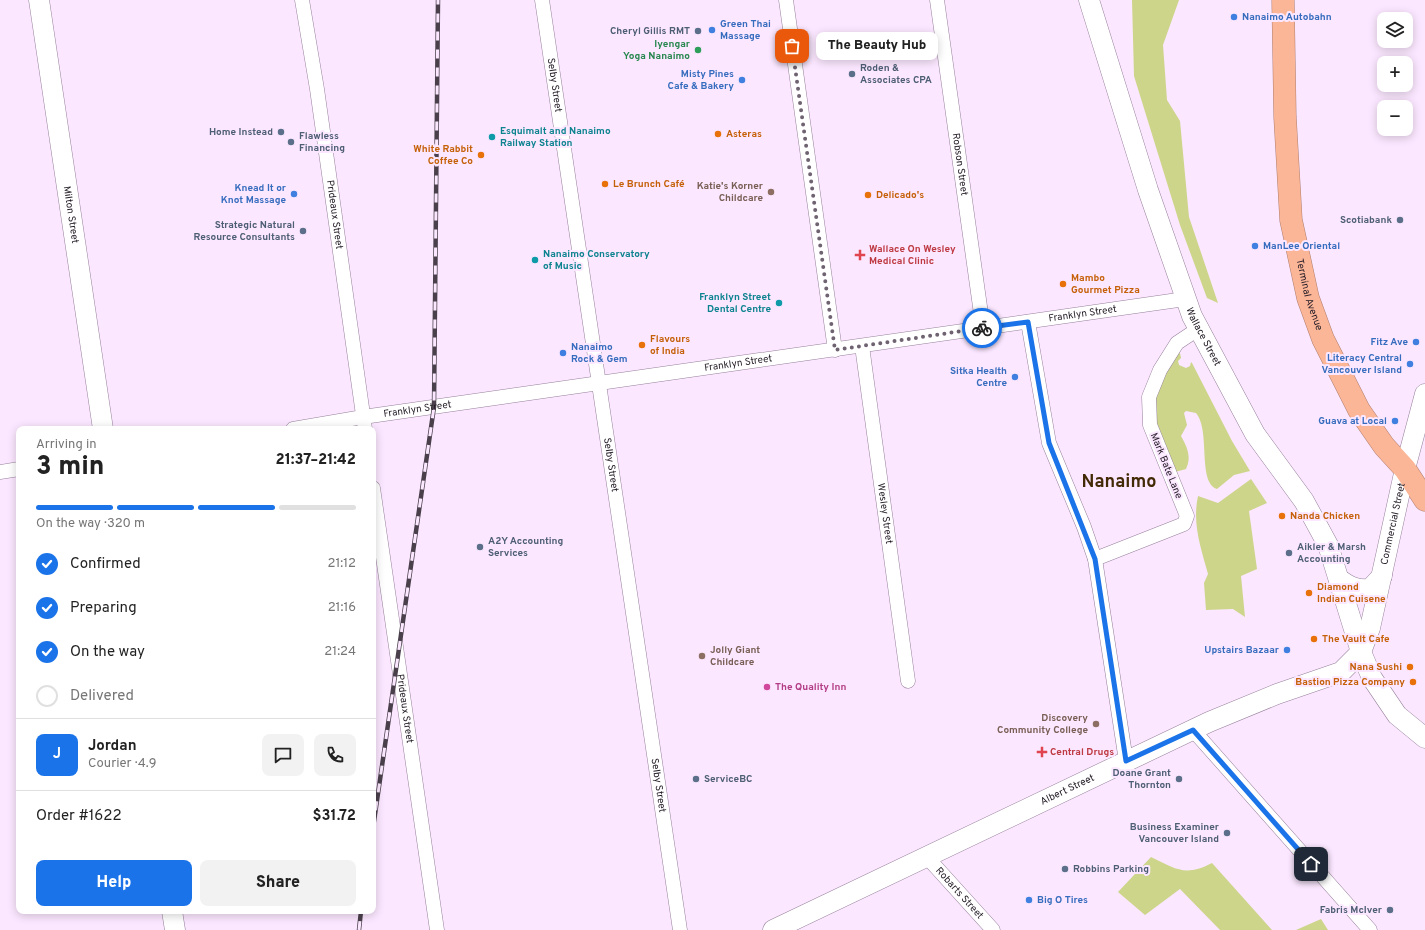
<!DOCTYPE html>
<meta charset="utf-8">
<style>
:root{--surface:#fff;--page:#f2f2f2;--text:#222;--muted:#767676;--line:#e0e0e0;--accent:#1a73e8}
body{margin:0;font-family:Overpass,sans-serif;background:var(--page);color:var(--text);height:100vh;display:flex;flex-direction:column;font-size:15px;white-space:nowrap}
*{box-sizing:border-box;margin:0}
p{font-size:13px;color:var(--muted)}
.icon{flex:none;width:22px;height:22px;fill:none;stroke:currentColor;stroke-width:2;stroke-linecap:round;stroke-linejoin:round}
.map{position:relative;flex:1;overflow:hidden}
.sheet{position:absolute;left:16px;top:426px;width:360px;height:488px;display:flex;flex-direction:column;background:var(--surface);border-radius:8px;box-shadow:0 2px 10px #0003}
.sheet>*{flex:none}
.fabs{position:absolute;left:1377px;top:12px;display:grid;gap:8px}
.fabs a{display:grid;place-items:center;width:36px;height:36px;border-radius:8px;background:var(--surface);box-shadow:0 2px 10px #0003;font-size:20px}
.pin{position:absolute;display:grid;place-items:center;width:34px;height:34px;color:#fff;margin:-17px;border-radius:8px;box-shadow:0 2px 6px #0006}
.courier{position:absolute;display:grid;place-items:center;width:40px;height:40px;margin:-20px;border:3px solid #1a73e8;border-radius:50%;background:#fff;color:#222;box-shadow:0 1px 5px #0007}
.bubble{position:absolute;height:28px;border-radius:8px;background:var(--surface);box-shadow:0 2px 10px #0003;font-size:13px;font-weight:800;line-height:28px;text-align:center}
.headline em{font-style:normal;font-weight:800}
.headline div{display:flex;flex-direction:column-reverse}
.headline{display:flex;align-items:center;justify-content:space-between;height:68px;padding:0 20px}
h1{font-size:26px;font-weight:800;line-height:30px}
.bar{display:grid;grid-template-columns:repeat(4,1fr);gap:6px 4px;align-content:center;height:48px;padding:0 20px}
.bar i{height:5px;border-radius:3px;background:var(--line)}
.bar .current{background:var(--accent)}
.bar p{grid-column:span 4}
.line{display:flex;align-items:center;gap:10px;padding:0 20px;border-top:1px solid var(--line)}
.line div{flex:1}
.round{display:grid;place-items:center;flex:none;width:42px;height:42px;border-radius:8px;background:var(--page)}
ol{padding:0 20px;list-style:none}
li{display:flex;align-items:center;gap:12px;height:44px}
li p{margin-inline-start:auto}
li .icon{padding:4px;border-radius:50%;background:var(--accent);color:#fff;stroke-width:4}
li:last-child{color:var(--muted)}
li i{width:22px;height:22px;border:2px solid var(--line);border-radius:50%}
.primary-button{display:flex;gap:8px;margin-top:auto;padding:8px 20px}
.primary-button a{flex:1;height:46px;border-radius:8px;background:var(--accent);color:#fff;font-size:16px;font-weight:800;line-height:46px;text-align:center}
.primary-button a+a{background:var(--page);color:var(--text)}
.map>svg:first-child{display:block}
.green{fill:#cdd58a}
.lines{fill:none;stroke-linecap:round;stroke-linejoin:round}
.street-casing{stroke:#97809b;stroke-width:15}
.secondary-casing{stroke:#97809b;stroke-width:21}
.highway-casing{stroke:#af7f6f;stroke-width:23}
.street{stroke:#fff;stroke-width:14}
.secondary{stroke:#fff;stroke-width:20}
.highway{stroke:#fbb597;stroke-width:22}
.rail-casing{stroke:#4a404c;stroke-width:4.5}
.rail{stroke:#fbe7ff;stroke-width:3;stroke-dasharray:9;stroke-linecap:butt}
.done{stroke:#6f6271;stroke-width:4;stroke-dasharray:0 7.2}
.route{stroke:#1a73e8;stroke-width:5}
.shop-dot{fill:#3f7fe0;stroke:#fbe7ff;stroke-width:1.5}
.service-dot{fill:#5c6f8a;stroke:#fbe7ff;stroke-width:1.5}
.leisure-dot{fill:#2e9e5b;stroke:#fbe7ff;stroke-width:1.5}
.food-dot{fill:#e8710a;stroke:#fbe7ff;stroke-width:1.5}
.culture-dot{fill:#0f9aa8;stroke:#fbe7ff;stroke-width:1.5}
.education-dot{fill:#8d6e63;stroke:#fbe7ff;stroke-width:1.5}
.health-dot{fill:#e0444e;stroke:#fbe7ff;stroke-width:1.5}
.hotel-dot{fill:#d1479c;stroke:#fbe7ff;stroke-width:1.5}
.labels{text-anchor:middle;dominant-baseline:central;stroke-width:4;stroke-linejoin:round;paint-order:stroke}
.shop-label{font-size:10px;font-weight:bold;fill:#366cbe;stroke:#fbe7ff;text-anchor:end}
.service-label{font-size:10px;font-weight:bold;fill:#4e5e75;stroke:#fbe7ff;text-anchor:end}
.leisure-label{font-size:10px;font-weight:bold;fill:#27864d;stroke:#fbe7ff;text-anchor:end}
.street-label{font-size:10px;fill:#231b25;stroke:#fbe7ff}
.culture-label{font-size:10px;font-weight:bold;fill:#0d838f;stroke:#fbe7ff;text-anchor:start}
.food-label{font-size:10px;font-weight:bold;fill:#c56008;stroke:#fbe7ff;text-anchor:start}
.education-label{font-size:10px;font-weight:bold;fill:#785e54;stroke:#fbe7ff;text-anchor:end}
.health-label{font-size:10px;font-weight:bold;fill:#be3a42;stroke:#fbe7ff;text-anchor:start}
.hotel-label{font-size:10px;font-weight:bold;fill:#b23c85;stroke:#fbe7ff;text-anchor:start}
.town-label{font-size:18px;font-weight:bold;fill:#432a07;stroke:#fbe7ff}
</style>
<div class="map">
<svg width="1425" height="930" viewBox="0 0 1425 930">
<rect width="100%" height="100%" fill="#fbe7ff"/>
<g class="green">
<path d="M 1132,0 L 1179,0 L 1163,45 L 1167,100 L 1180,121 L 1189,217 L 1218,303 L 1207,298 L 1180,225 L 1134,76 Z"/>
<path d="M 1180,353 L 1181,358 L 1178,361 L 1179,365 L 1186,368 L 1190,366 L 1191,362 L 1192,363 L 1232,441 L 1250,471 L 1234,475 L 1217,489 C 1197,482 1211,431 1196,413 L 1186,411 L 1184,413 L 1187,425 L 1181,436 C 1187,447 1192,457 1186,469 L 1175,472 C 1163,444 1145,413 1160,382 C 1165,373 1171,364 1176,355 Z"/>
<path d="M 1251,479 L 1267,503 L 1249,511 L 1257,569 L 1241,576 L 1245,617 L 1233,609 L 1206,610 L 1204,583 L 1208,574 C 1201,548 1192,524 1198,496 L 1218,503 Z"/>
<path d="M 1151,857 C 1176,869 1185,877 1212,863 L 1272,930 L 1220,930 L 1180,889 L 1145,915 L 1118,892 Z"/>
<path d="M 1321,919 L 1328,930 L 1296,930 Z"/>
</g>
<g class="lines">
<defs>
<g id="street">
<path id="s1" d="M 302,0 L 317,89 L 365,429"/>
<path id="s2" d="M 542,0 L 680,930"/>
<path d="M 786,0 L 835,350"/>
<path id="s3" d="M 937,0 L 983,328"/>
<path d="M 1028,322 L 1049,443 L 1084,527 L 1095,559 L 1126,761"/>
<path id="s4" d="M 862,346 L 908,681"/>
<path id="s5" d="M 293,429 L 363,417 L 1185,299"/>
<path d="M 0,472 L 19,469"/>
<path id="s6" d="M 373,488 L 437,930"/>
<path d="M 1095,559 L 1184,524 L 1187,516 L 1150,425 L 1149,397 L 1160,370 L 1177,343 L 1198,329"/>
<path d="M 1193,730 L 1370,930"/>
<path id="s7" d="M 926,856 L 993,930"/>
</g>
<g id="secondary">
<path id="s8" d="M 39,0 L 103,429"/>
<path id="s9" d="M 1089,0 L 1148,190 L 1192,316 L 1255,434 L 1304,501 L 1328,545 L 1361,652 L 1372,678 L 1397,715 L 1425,738"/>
<path d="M 1339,579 C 1350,587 1357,590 1370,589 L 1382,576"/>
<path d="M 172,911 L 175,930"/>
<path id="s10" d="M 773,930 L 1209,722 L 1277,694 L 1341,672 L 1361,652 L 1370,628 L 1405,469 L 1425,394"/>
</g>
<g id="highway">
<path id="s11" d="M 1283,0 L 1285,117 L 1291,220 L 1308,298 L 1323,339 L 1359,410 L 1384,446 L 1405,469 L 1425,500"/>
</g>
</defs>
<use href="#street" class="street-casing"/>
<use href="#secondary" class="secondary-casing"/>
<use href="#highway" class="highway-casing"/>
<use href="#street" class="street"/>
<use href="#secondary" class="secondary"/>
<use href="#highway" class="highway"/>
<defs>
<g id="rail">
<path d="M 373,828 L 434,407 L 438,0"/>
<path d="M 359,930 L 361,911"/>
</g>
</defs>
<use href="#rail" class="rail-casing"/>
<use href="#rail" class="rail"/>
</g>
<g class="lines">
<path class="done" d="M 792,46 L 835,350 L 982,328"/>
<path class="route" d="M 982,328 L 1028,322 L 1049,443 L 1095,559 L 1126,761 L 1193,730 L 1311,864"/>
</g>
<g class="shop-dot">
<circle cx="1234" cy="17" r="4"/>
<circle cx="712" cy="30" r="4"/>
<circle cx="742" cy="80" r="4"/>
<circle cx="294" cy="194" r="4"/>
<circle cx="1255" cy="246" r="4"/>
<circle cx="1416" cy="342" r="4"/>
<circle cx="563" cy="353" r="4"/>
<circle cx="1410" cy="364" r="4"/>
<circle cx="1015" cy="377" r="4"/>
<circle cx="1395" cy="421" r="4"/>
<circle cx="1287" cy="650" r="4"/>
<circle cx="1029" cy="900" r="4"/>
</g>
<g class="service-dot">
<circle cx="698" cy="31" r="4"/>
<circle cx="852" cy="74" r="4"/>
<circle cx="281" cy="132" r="4"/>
<circle cx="291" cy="142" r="4"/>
<circle cx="1400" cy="220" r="4"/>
<circle cx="303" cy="231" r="4"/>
<circle cx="480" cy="547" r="4"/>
<circle cx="1289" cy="553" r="4"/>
<circle cx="696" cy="779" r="4"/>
<circle cx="1179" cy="779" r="4"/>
<circle cx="1227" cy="833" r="4"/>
<circle cx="1065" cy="869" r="4"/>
<circle cx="1390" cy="910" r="4"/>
</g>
<circle class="leisure-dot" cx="698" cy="50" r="4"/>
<g class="food-dot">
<circle cx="718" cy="134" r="4"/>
<circle cx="481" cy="155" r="4"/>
<circle cx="605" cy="184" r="4"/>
<circle cx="868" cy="195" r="4"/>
<circle cx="1063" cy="284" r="4"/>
<circle cx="642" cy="345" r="4"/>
<circle cx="1282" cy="516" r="4"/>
<circle cx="1309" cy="593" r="4"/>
<circle cx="1314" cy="639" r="4"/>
<circle cx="1410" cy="667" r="4"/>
<circle cx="1413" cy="682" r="4"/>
</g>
<g class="culture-dot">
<circle cx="492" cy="137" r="4"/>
<circle cx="535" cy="260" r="4"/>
<circle cx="779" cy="303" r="4"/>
</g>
<g class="education-dot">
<circle cx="771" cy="192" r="4"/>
<circle cx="702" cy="656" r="4"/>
<circle cx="1096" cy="724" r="4"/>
</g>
<g class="health-dot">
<path d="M858 249h4v4h4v4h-4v4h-4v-4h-4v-4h4z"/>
<path d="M1040 746h4v4h4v4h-4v4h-4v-4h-4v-4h4z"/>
</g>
<circle class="hotel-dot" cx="767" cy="687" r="4"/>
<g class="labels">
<g class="shop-label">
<text x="1242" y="17" text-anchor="start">Nanaimo Autobahn</text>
<text x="720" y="24" text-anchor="start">Green Thai<tspan x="720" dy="12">Massage</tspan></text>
<text x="734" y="74">Misty Pines<tspan x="734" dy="12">Cafe &amp; Bakery</tspan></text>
<text x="286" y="188">Knead It or<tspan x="286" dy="12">Knot Massage</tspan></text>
<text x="1263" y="246" text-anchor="start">ManLee Oriental</text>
<text x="1408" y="342">Fitz Ave</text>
<text x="571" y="347" text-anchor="start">Nanaimo<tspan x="571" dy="12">Rock &amp; Gem</tspan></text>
<text x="1402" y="358">Literacy Central<tspan x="1402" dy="12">Vancouver Island</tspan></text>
<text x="1007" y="371">Sitka Health<tspan x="1007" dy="12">Centre</tspan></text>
<text x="1387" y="421">Guava at Local</text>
<text x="1279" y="650">Upstairs Bazaar</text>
<text x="1037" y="900" text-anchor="start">Big O Tires</text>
</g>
<g class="service-label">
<text x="690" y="31">Cheryl Gillis RMT</text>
<text x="860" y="68" text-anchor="start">Roden &amp;<tspan x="860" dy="12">Associates CPA</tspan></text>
<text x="273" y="132">Home Instead</text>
<text x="299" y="136" text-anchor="start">Flawless<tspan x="299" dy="12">Financing</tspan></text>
<text x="1392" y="220">Scotiabank</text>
<text x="295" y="225">Strategic Natural<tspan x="295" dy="12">Resource Consultants</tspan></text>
<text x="488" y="541" text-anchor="start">A2Y Accounting<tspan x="488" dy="12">Services</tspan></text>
<text x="1297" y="547" text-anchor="start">Aikler &amp; Marsh<tspan x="1297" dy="12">Accounting</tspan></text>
<text x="1171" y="773">Doane Grant<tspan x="1171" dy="12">Thornton</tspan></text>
<text x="704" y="779" text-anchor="start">ServiceBC</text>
<text x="1219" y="827">Business Examiner<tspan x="1219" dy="12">Vancouver Island</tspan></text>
<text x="1073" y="869" text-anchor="start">Robbins Parking</text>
<text x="1382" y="910">Fabris McIver</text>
</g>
<g class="leisure-label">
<text x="690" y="44">Iyengar<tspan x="690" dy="12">Yoga Nanaimo</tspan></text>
</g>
<g class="street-label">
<text stroke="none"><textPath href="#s2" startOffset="86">Selby Street</textPath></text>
<text stroke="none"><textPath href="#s3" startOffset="166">Robson Street</textPath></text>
<text stroke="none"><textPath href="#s8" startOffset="217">Milton Street</textPath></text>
<text stroke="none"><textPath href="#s1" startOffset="217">Prideaux Street</textPath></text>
<text stroke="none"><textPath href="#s11" startOffset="297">Terminal Avenue</textPath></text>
<text stroke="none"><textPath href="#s5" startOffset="798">Franklyn Street</textPath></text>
<text stroke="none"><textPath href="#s9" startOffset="356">Wallace Street</textPath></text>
<text stroke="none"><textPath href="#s5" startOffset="450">Franklyn Street</textPath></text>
<text stroke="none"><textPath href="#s5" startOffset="126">Franklyn Street</textPath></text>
<text stroke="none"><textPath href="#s2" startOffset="470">Selby Street</textPath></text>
<text transform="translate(1166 466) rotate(68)">Mark Bate Lane</text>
<text stroke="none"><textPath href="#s4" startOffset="169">Wesley Street</textPath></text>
<text stroke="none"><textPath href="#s10" startOffset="785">Commercial Street</textPath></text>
<text stroke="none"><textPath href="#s6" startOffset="223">Prideaux Street</textPath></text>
<text stroke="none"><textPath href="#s2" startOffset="794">Selby Street</textPath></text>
<text stroke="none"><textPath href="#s10" startOffset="326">Albert Street</textPath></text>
<text stroke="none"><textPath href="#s7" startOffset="50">Robarts Street</textPath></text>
</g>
<g class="culture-label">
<text x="500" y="131">Esquimalt and Nanaimo<tspan x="500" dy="12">Railway Station</tspan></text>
<text x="543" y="254">Nanaimo Conservatory<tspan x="543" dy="12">of Music</tspan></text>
<text x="771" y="297" text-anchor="end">Franklyn Street<tspan x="771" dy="12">Dental Centre</tspan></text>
</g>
<g class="food-label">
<text x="726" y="134">Asteras</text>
<text x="473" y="149" text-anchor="end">White Rabbit<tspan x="473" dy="12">Coffee Co</tspan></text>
<text x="613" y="184">Le Brunch Café</text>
<text x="876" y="195">Delicado's</text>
<text x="1071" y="278">Mambo<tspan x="1071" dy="12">Gourmet Pizza</tspan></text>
<text x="650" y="339">Flavours<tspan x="650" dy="12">of India</tspan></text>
<text x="1290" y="516">Nanda Chicken</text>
<text x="1317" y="587">Diamond<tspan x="1317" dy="12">Indian Cuisene</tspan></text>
<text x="1322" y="639">The Vault Cafe</text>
<text x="1402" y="667" text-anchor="end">Nana Sushi</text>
<text x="1405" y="682" text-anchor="end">Bastion Pizza Company</text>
</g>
<g class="education-label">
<text x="763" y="186">Katie's Korner<tspan x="763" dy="12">Childcare</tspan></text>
<text x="710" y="650" text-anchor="start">Jolly Giant<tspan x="710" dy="12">Childcare</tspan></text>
<text x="1088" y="718">Discovery<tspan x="1088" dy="12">Community College</tspan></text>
</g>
<g class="health-label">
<text x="869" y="249">Wallace On Wesley<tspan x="869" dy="12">Medical Clinic</tspan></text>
<text x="1050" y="752">Central Drugs</text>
</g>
<g class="hotel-label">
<text x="775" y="687">The Quality Inn</text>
</g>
<g class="town-label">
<text x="1119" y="482">Nanaimo</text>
</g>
</g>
</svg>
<div class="fabs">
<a><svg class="icon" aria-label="layers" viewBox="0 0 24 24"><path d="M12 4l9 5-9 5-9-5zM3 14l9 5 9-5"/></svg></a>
<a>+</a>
<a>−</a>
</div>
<div class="pin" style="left:792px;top:46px;background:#ea580c"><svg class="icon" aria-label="bag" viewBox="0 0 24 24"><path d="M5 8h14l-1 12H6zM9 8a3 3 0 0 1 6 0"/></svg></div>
<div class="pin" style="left:1311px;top:864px;background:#1f2937"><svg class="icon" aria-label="home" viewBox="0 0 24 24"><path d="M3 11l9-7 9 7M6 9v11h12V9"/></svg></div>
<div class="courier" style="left:982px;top:328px"><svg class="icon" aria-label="bike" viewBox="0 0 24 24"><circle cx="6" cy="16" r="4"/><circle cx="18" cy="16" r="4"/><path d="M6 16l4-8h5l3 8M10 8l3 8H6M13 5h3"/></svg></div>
<div class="bubble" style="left:816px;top:32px;width:122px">The Beauty Hub</div>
<section class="sheet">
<div class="headline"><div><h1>3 min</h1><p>Arriving in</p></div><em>21:37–21:42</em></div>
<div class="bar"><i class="current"></i><i class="current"></i><i class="current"></i><i></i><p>On the way · 320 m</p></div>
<ol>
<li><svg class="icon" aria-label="check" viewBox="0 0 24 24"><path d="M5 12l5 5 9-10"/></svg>Confirmed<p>21:12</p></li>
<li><svg class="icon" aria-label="check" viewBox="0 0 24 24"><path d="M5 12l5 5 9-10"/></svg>Preparing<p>21:16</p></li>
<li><svg class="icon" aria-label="check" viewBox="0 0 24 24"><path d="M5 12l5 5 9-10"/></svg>On the way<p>21:24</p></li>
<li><i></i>Delivered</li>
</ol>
<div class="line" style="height:72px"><b class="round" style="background:var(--accent);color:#fff">J</b><div><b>Jordan</b><p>Courier · 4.9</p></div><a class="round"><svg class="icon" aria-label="chat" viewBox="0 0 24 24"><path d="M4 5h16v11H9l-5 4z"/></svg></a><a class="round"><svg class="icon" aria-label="phone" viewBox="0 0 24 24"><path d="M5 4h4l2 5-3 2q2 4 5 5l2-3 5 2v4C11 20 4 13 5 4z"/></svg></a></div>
<div class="line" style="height:52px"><div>Order #1622</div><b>$31.72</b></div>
<div class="primary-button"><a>Help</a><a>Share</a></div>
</section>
</div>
